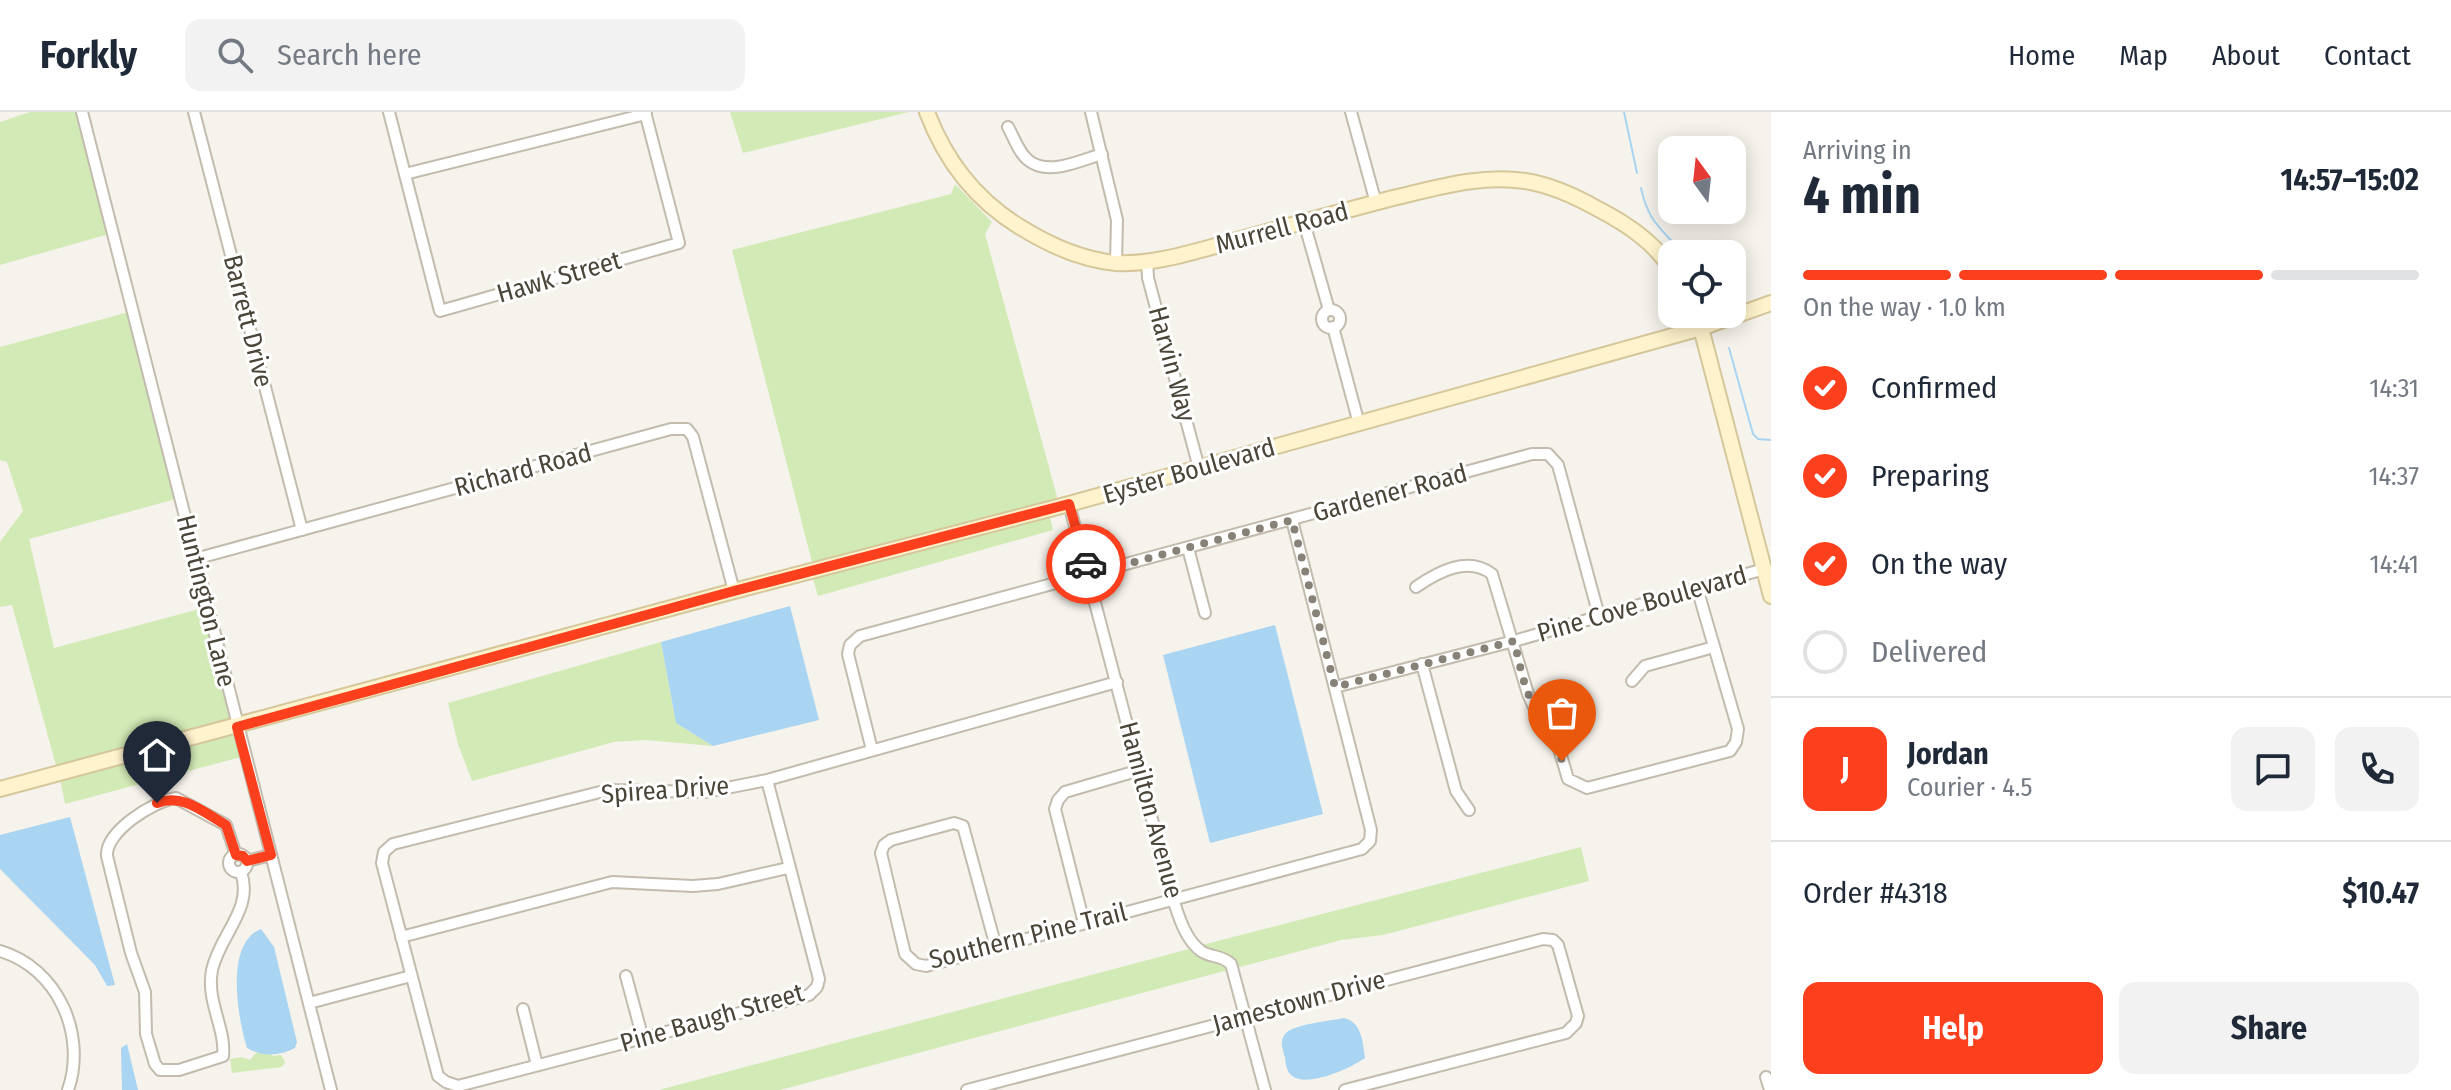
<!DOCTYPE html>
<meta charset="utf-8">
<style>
:root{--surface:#fff;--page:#f2f2f3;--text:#1f2937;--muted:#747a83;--line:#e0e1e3;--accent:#fc3f1d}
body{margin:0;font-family:"Fira Sans Condensed",sans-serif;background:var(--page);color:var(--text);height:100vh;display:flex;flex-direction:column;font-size:30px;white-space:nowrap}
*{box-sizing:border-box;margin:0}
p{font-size:26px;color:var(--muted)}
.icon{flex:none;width:44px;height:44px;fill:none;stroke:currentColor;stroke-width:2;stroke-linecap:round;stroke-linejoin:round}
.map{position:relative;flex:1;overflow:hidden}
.details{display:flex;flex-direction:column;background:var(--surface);width:680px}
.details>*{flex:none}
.needle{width:52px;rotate:345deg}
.buttons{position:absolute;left:1658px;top:24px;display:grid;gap:16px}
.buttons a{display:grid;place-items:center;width:88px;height:88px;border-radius:16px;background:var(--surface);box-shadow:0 4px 20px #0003;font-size:40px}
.pin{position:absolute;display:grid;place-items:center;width:68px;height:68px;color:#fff;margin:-82px -34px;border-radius:50% 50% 50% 0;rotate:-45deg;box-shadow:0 0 8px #0007}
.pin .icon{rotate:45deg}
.courier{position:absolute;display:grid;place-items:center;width:80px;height:80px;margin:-40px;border:6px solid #fc3f1d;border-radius:50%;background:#fff;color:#222;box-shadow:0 2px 10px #0007}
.overview em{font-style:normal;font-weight:700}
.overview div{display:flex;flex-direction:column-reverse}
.overview{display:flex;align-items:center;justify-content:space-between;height:136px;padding:0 32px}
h1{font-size:52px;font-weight:700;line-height:60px}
.bar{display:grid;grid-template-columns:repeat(4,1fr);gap:12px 8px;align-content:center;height:96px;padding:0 32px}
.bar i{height:10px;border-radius:6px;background:var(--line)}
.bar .current{background:var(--accent)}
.bar p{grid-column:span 4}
.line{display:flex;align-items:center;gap:20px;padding:0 32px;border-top:2px solid var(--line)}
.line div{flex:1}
.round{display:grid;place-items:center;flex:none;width:84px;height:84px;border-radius:16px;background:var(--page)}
ol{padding:0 32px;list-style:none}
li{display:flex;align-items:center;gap:24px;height:88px}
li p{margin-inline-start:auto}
li .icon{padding:8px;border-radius:50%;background:var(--accent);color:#fff;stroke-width:4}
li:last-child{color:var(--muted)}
li i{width:44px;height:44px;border:4px solid var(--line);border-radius:50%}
.primary-button{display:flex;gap:16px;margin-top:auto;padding:16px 32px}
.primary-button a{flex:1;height:92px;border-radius:16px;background:var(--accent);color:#fff;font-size:32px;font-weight:700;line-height:92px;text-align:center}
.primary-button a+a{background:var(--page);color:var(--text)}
header{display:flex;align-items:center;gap:48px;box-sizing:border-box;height:112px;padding:0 40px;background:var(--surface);border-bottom:2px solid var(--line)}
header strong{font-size:38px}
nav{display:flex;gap:44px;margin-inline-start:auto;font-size:28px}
.search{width:560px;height:72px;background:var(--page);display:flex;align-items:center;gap:20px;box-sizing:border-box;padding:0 28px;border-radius:16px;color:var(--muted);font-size:30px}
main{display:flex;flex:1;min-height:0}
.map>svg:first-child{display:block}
.green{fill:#d2eab5}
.water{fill:#a9d4f2}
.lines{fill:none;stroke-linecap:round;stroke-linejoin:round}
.stream{stroke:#a9d4f2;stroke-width:2}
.street-casing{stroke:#c2bbae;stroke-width:14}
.secondary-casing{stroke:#d6c79b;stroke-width:18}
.street{stroke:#fff;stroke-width:10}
.secondary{stroke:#fff3cd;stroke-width:14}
.done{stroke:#878178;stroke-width:8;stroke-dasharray:0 14.4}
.route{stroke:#fc3f1d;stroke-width:10}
.labels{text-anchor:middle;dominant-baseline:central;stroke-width:6;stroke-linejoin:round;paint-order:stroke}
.street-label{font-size:26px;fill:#4b4439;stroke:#fff}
</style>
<header>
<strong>Forkly</strong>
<div class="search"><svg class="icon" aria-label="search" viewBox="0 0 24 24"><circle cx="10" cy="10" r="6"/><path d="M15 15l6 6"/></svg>Search here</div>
<nav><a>Home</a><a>Map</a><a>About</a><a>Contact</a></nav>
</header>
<main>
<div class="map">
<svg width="1771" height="978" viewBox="0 0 1771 978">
<rect width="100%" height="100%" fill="#f6f3ec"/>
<g class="green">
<path d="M 30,0 L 78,0 L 109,122 L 0,153 L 0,10 Z"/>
<path d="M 730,0 L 909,0 L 743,41 Z"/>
<path d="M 955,72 L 992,110 L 985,122 L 1058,388 L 813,454 L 732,138 L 951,82 Z"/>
<path d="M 129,200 L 176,387 L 29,427 L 54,536 L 203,496 L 232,611 L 57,657 L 12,493 L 0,495 L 0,430 L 23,399 L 7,350 L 0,348 L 0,235 Z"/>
<path d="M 1049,402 L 1053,418 L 818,484 L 812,464 Z"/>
<path d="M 661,530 L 676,611 L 713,634 L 646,628 L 614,630 L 472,669 L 458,632 L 448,591 Z"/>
<path d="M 234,620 L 241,645 L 65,692 L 60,666 Z"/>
<path d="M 1581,735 L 1589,769 L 1383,823 L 1341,828 L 1236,856 C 1229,838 1215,842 1202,833 Z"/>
<path d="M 1193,836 L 1221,848 L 1228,858 L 780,978 L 659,978 Z"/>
<path d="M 269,940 L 273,944 L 281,943 L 285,950 L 282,955 L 232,961 L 230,947 L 241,945 L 250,948 L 256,941 Z"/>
</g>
<g class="water">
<path d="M 790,494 L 819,608 L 713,634 L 676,611 L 661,530 Z"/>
<path d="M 1275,513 L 1323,702 L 1210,731 L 1163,543 Z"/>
<path d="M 70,705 L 115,873 L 107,874 L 95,853 L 0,757 L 0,723 Z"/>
<path d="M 261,817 L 274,835 L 297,930 L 295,936 C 280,944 262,945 247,936 C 238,907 224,831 261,817 Z"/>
<path d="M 1344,906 C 1362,910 1363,931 1365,946 C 1351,956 1306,977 1291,963 C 1286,958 1286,952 1285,946 C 1283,938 1279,929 1285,922 C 1293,912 1331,909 1344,906 Z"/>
<path d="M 127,932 L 128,936 L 138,978 L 122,978 L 121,936 Z"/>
</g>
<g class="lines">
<g class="stream">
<path d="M 1624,0 L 1637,61"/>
<path d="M 1641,76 C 1649,112 1662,116 1683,142"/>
<path d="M 1729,236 L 1753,322 L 1758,327 L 1771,328"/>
</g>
<defs>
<g id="street">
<path d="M 82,0 L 331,978"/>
<path d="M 194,0 L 302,418"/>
<path d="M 389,0 L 440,199 L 679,131 L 645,0"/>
<path d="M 1091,0 L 1117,108 L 1116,151"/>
<path d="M 1351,0 L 1376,91"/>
<path d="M 1008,15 C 1014,26 1019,41 1028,48 C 1048,65 1081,48 1102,42"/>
<path d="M 405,62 L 646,2"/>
<path d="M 1304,110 L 1329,198"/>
<path d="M 1147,148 L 1148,166 L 1199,356"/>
<circle cx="1331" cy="207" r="9"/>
<path d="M 1333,215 L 1359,312"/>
<path d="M 1069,392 L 1173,787 C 1179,805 1185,827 1201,839 C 1211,846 1220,842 1231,852 L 1265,978"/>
<path d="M 1188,436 L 1205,501"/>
<path d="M 195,447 L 671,317 L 687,317 L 693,325 L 734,479"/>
<path d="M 1416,475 C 1439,459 1468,444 1492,462 L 1528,582 L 1538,604 L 1557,630 L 1568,667 L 1587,676 L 1730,639 L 1736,630 L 1738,617 L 1697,476"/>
<path d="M 1422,552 L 1456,679 L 1469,698"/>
<path d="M 1632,569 L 1645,554 L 1714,535"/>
<path d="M 1335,575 L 1514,529 L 1764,457"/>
<path d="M 872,638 L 848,542 L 850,533 L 860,524 L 1532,342 L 1548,342 L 1558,353 L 1599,504"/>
<path d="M 767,668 L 819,867 L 817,875 L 809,883 L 458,974 L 446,970 L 438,964 L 382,751 L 384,740 L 393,732 L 608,678 L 706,680 L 767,668 L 1117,570"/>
<circle cx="238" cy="751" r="9"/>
<path d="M 236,743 L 226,713 L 176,686 C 153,689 105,720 107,744 L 131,841 L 145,880 L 146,922 L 155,952 L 160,958 L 179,958 L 223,944 C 226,916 206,890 212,858 C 220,822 254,797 241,760"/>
<path d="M 247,749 L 271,743"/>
<path d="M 1084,811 L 1055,697 L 1058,688 L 1065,680 L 1140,658"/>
<path d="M 401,825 L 612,770 L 693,774 L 718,772 L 788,756"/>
<path d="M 996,835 L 963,714 L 954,711 L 891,728 L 884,733 L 881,741 L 905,842 L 916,852 L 926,854 C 1071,815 1216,775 1362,737 L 1370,729 L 1371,718 L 1292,408"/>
<path d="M 0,839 C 58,856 87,923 68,978"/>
<path d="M 626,864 L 643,927"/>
<path d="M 309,891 L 411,864"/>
<path d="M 523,897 L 537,953"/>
<path d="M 1766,965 L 1770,978"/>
<path d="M 967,978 L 1543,827 L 1553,828 L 1558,833 L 1578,904 L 1576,911 L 1566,921 L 1345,978"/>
</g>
<g id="secondary">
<path d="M 927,0 C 945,48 976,88 1020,115 C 1049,133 1082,148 1116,151 C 1151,153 1190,141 1223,132 C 1280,116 1336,101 1393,86 C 1436,76 1481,62 1525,69 C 1551,73 1575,84 1598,97 C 1627,112 1654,130 1672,158"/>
<path d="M 1695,202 L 1701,216 L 1771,484"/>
<path d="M 0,677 L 734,479 L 1069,392 L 1701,216 L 1771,191"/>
</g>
</defs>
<use href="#street" class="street-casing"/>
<use href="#secondary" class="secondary-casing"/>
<use href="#street" class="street"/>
<use href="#secondary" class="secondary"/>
</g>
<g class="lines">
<path class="done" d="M 1086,452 L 1089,462 L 1292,408 L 1335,575 L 1514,529 C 1519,548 1522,568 1530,586 C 1539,608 1555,625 1562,649"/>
<path class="route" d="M 157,691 C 183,681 203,700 226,713 L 236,743 L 243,744 L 247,749 L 271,743 L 237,615 L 734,479 L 1069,392 L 1086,452"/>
</g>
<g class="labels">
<g class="street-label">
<text transform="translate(1282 116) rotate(-15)">Murrell Road</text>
<text transform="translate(559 165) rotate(-16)">Hawk Street</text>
<text transform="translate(248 209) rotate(76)">Barrett Drive</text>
<text transform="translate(1172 252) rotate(75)">Harvin Way</text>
<text transform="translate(523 358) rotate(-15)">Richard Road</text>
<text transform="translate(1189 359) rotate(-16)">Eyster Boulevard</text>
<text transform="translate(1390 381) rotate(-15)">Gardener Road</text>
<text transform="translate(206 489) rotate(76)">Huntington Lane</text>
<text transform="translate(1642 492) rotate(-16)">Pine Cove Boulevard</text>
<text transform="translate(665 678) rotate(-4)">Spirea Drive</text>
<text transform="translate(1151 698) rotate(75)">Hamilton Avenue</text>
<text transform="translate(1028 824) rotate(-14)">Southern Pine Trail</text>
<text transform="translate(1299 890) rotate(-15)">Jamestown Drive</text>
<text transform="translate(712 906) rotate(-16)">Pine Baugh Street</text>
</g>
</g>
</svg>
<div class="buttons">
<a><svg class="needle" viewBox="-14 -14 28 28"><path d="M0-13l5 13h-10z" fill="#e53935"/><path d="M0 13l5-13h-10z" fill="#747a83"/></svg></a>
<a><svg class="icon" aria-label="locate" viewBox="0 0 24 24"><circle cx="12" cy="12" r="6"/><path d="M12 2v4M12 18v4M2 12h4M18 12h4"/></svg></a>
</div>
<div class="pin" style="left:1562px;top:649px;background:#ea580c"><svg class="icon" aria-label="bag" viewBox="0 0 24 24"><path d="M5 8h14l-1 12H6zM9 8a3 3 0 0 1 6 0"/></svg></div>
<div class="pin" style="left:157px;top:691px;background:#1f2937"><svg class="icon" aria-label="home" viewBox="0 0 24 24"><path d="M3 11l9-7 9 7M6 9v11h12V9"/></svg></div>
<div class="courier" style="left:1086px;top:452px"><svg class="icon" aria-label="car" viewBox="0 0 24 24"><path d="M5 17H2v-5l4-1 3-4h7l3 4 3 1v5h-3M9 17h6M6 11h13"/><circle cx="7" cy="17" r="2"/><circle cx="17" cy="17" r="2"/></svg></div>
</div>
<section class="details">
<div class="overview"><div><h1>4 min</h1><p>Arriving in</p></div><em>14:57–15:02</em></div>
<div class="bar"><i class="current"></i><i class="current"></i><i class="current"></i><i></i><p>On the way · 1.0 km</p></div>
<ol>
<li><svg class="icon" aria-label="check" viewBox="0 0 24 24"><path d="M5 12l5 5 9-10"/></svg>Confirmed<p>14:31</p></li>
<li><svg class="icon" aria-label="check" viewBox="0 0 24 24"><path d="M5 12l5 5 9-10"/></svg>Preparing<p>14:37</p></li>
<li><svg class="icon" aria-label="check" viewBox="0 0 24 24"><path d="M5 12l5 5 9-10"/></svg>On the way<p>14:41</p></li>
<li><i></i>Delivered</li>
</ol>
<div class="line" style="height:144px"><b class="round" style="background:var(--accent);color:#fff">J</b><div><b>Jordan</b><p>Courier · 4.5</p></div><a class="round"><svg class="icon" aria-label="chat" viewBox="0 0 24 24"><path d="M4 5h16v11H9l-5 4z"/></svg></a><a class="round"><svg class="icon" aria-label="phone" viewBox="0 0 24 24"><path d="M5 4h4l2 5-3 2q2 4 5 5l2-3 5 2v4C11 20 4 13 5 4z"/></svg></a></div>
<div class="line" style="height:104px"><div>Order #4318</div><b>$10.47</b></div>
<div class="primary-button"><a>Help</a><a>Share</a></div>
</section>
</main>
